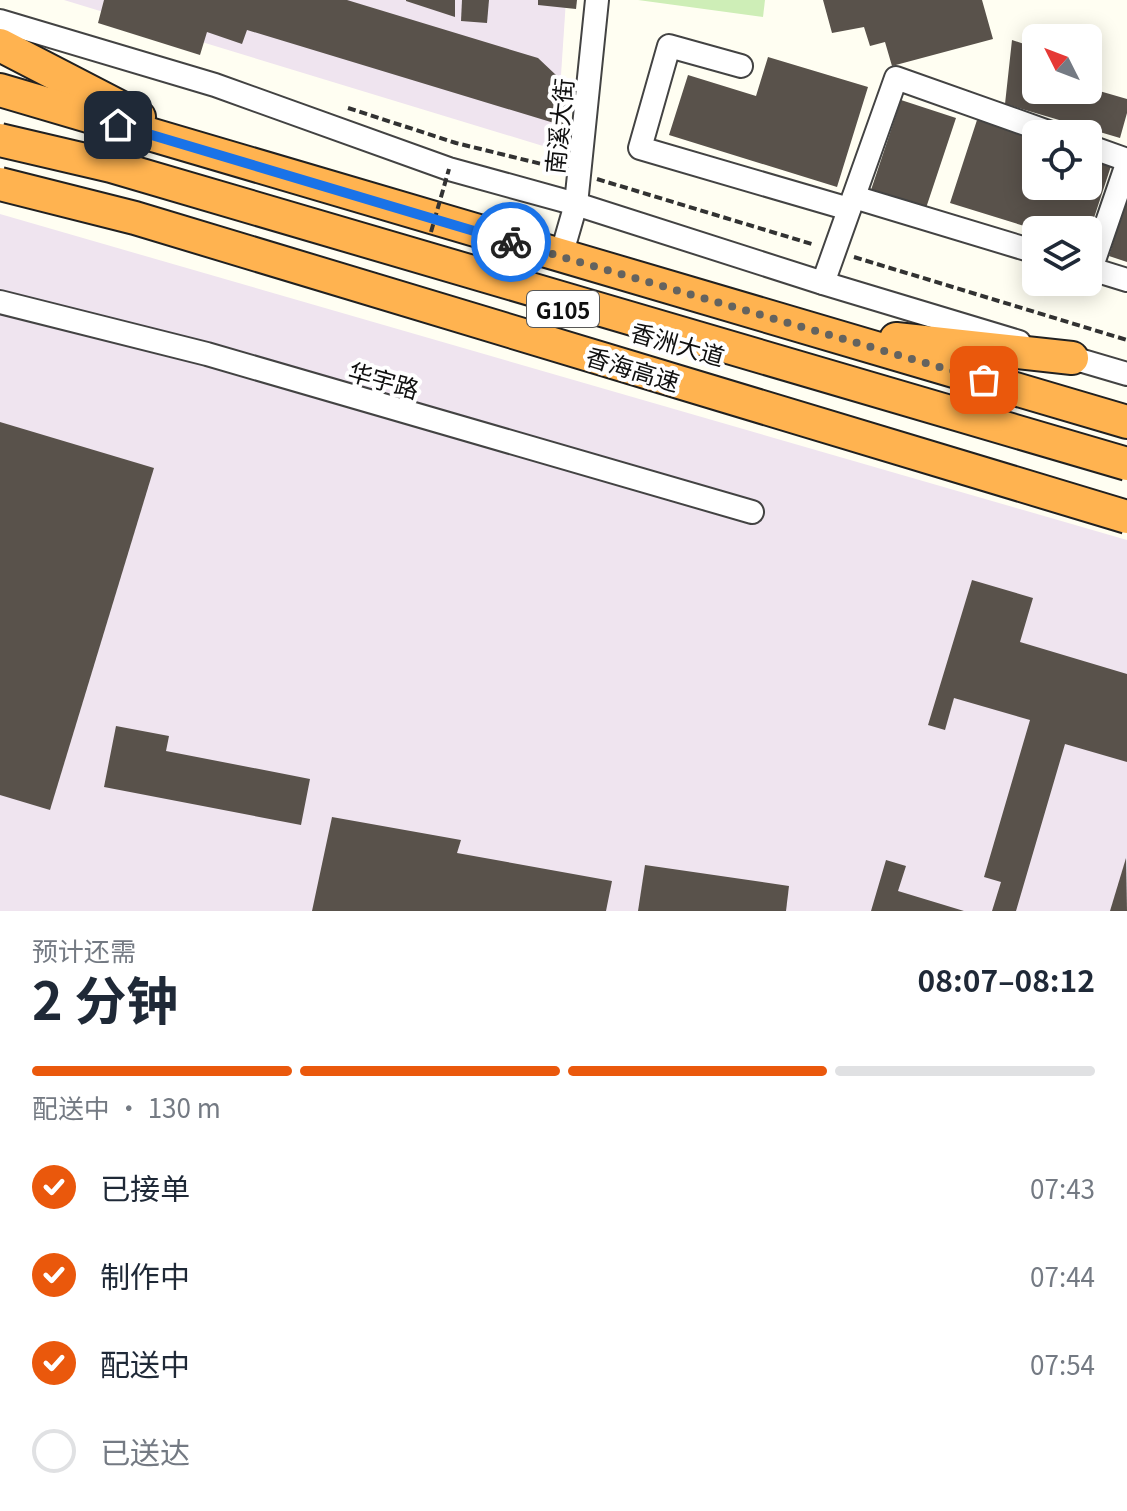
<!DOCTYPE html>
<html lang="zh">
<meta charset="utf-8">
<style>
:root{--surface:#fff;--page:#f2f2f3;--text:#1f2937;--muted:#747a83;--line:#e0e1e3;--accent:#ea580c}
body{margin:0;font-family:Georgia,"Noto Sans SC",serif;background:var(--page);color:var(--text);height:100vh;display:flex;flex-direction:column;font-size:30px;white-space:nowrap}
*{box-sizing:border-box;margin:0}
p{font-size:26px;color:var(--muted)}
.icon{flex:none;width:44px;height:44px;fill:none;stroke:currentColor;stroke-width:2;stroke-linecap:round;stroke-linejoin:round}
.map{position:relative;height:911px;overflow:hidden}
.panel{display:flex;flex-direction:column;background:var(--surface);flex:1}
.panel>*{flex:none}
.needle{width:52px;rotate:312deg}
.fabs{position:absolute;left:1022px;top:24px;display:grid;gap:16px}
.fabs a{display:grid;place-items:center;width:80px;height:80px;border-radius:12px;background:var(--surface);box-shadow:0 4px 20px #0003;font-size:40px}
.pin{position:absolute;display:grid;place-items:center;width:68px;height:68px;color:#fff;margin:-34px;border-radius:16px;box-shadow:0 4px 12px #0006}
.courier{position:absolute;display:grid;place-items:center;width:80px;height:80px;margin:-40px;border:6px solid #1a73e8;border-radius:50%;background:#fff;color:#222;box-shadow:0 2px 10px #0007}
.overview em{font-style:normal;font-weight:700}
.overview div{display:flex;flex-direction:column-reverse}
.overview{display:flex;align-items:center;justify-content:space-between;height:136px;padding:0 32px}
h1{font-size:52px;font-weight:700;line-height:60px}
.bar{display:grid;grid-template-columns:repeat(4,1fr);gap:12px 8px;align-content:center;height:96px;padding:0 32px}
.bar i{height:10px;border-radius:6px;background:var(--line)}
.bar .on{background:var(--accent)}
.bar p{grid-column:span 4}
ol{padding:0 32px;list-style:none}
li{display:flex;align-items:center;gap:24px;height:88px}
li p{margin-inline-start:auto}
li .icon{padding:8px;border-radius:50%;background:var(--accent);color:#fff;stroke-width:4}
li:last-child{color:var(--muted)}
li i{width:44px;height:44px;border:4px solid var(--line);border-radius:50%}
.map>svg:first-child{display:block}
.industrial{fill:#efe4ef}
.green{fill:#ceeeb7}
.building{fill:#59524b}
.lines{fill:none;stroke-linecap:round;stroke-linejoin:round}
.minor-casing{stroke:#434343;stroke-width:26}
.highway-casing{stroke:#212121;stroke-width:36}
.path{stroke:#323232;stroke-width:4;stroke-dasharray:8 4;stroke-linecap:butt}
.minor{stroke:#fff;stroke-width:22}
.highway{stroke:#ffb350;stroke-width:32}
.highway-bridge-casing{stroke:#212121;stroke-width:36;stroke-linecap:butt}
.path-bridge{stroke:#323232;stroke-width:4;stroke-dasharray:8 4;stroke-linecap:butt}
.highway-bridge{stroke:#ffb350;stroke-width:32}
.done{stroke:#64635f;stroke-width:8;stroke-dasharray:0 14.4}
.route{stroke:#1a73e8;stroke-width:10}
.labels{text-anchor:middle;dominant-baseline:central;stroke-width:8;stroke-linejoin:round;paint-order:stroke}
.shield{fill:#fff;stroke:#585858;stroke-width:2}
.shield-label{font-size:22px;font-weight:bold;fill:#101010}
.street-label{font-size:24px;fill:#101010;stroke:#fff}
</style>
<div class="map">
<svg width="1127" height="911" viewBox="0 0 1127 911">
<rect width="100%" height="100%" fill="#fffef2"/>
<g class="industrial">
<path d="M 64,0 L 566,0 L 556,150 Z"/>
<path d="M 0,214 L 1127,540 L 1127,911 L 0,911 Z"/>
</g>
<path class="green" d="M 638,0 L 765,0 L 763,17 Z"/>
<g class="building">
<path d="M 104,0 L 347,0 L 538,58 L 575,93 L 564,126 L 247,30 L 242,44 L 207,32 L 200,55 L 98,23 Z"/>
<path d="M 455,0 L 455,17 L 406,1 L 406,0 Z"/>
<path d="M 462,0 L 489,0 L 487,23 L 461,21 Z"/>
<path d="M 538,0 L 577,0 L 576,9 L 538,5 Z"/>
<path d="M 823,0 L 982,0 L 993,39 L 892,66 L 885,42 L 870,46 L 864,27 L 832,33 Z"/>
<path d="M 1012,40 L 1036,48 L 1036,90 L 1088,90 L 1088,75 L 1093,77 L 1089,88 L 1127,99 L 1127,113 L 1120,138 L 1005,104 Z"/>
<path d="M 768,57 L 868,87 L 837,187 L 669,135 L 688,75 L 756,96 Z"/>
<path d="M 901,100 L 956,118 L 926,208 L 871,190 Z"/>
<path d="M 977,120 L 1036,138 L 1036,186 L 1088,186 L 1088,155 L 1112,163 L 1090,230 L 1037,230 L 950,203 Z"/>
<path d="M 1126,201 L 1127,201 L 1127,262 L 1109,256 Z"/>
<path d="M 0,422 L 154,468 L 50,810 L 0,795 Z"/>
<path d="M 972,580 L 1033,598 L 1020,642 L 1127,674 L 1127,762 L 1065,744 L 1016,911 L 992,911 L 1001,882 L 984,877 L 1030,720 L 954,698 L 945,730 L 928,725 Z"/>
<path d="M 116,726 L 169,736 L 166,751 L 310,779 L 301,825 L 104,787 Z"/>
<path d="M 332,817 L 461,840 L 457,853 L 612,881 L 606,911 L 312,911 Z"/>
<path d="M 1126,858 L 1127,911 L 1110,911 Z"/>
<path d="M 886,860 L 906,866 L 898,891 L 964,911 L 871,911 Z"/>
<path d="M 645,865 L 789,886 L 786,911 L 638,911 Z"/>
</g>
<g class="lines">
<defs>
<g id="minor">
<path d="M 0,21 L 215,85 L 449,169 L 576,204 L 823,283 L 1019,342"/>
<path d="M 741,66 L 669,46 L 640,148 L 849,209"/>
<path d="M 1088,146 L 1127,160"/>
<path d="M 854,197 L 1036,252"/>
<path d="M 561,256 L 576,204 L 597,0"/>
<path d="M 1088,268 L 1127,280"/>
<path d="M 1091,269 L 1127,164"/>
<path d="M 823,283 L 896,78 L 1054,134"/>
<path d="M 0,302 L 207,354 L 752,512"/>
<path d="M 1059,354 L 1127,374"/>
</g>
<g id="highway">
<path d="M 0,45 L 139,117"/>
<path d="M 0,90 L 1127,422"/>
<path d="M 896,339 L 1072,358"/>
</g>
</defs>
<use href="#minor" class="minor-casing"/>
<use href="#highway" class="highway-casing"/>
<g class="path">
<path d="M 348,108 L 456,143 L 558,168"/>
<path d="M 597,179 L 815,245"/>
<path d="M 854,257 L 1127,340"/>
</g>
<use href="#minor" class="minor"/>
<use href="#highway" class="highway"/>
<defs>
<g id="highway-bridge">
<path d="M 0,140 L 111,166 L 1127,464"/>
<path d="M 0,184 L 135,218 L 1127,517"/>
</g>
</defs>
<use href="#highway-bridge" class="highway-bridge-casing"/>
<path class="path-bridge" d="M 431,232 L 449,169"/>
<use href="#highway-bridge" class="highway-bridge"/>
</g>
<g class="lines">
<path class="done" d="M 511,242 L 984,380"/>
<path class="route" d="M 118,125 L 511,242"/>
</g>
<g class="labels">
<rect class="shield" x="527" y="291" width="72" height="36" rx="6"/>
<g class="shield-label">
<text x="563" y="309">G105</text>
</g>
<g class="street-label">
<text transform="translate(558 126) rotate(-84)">南溪大街</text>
<text transform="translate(678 343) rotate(16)">香洲大道</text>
<text transform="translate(633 368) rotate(17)">香海高速</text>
<text transform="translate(384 379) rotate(16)">华宇路</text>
</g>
</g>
</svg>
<div class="fabs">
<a><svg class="needle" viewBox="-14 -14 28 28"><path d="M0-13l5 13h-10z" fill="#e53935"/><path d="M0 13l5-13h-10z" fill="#747a83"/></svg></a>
<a><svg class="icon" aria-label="locate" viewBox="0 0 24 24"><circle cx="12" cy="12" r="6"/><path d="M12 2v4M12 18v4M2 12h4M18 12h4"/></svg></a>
<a><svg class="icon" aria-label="layers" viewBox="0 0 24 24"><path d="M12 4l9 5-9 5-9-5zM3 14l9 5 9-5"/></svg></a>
</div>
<div class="pin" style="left:984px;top:380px;background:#ea580c"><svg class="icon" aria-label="bag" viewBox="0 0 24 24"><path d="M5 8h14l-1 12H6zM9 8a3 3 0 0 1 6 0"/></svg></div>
<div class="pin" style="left:118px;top:125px;background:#1f2937"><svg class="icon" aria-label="home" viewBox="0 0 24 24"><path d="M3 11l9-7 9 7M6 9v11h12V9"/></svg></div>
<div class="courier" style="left:511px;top:242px"><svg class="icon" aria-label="bike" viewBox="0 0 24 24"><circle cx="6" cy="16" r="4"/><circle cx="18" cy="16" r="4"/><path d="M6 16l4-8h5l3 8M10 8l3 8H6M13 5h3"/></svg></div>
</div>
<section class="panel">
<div class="overview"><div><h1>2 分钟</h1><p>预计还需</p></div><em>08:07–08:12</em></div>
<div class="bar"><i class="on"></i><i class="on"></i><i class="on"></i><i></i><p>配送中 · 130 m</p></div>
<ol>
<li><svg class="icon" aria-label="check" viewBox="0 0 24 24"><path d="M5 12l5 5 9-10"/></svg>已接单<p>07:43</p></li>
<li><svg class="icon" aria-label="check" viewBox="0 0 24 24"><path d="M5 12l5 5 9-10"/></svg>制作中<p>07:44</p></li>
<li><svg class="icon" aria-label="check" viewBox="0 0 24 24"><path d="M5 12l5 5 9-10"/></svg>配送中<p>07:54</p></li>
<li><i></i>已送达</li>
</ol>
</section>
